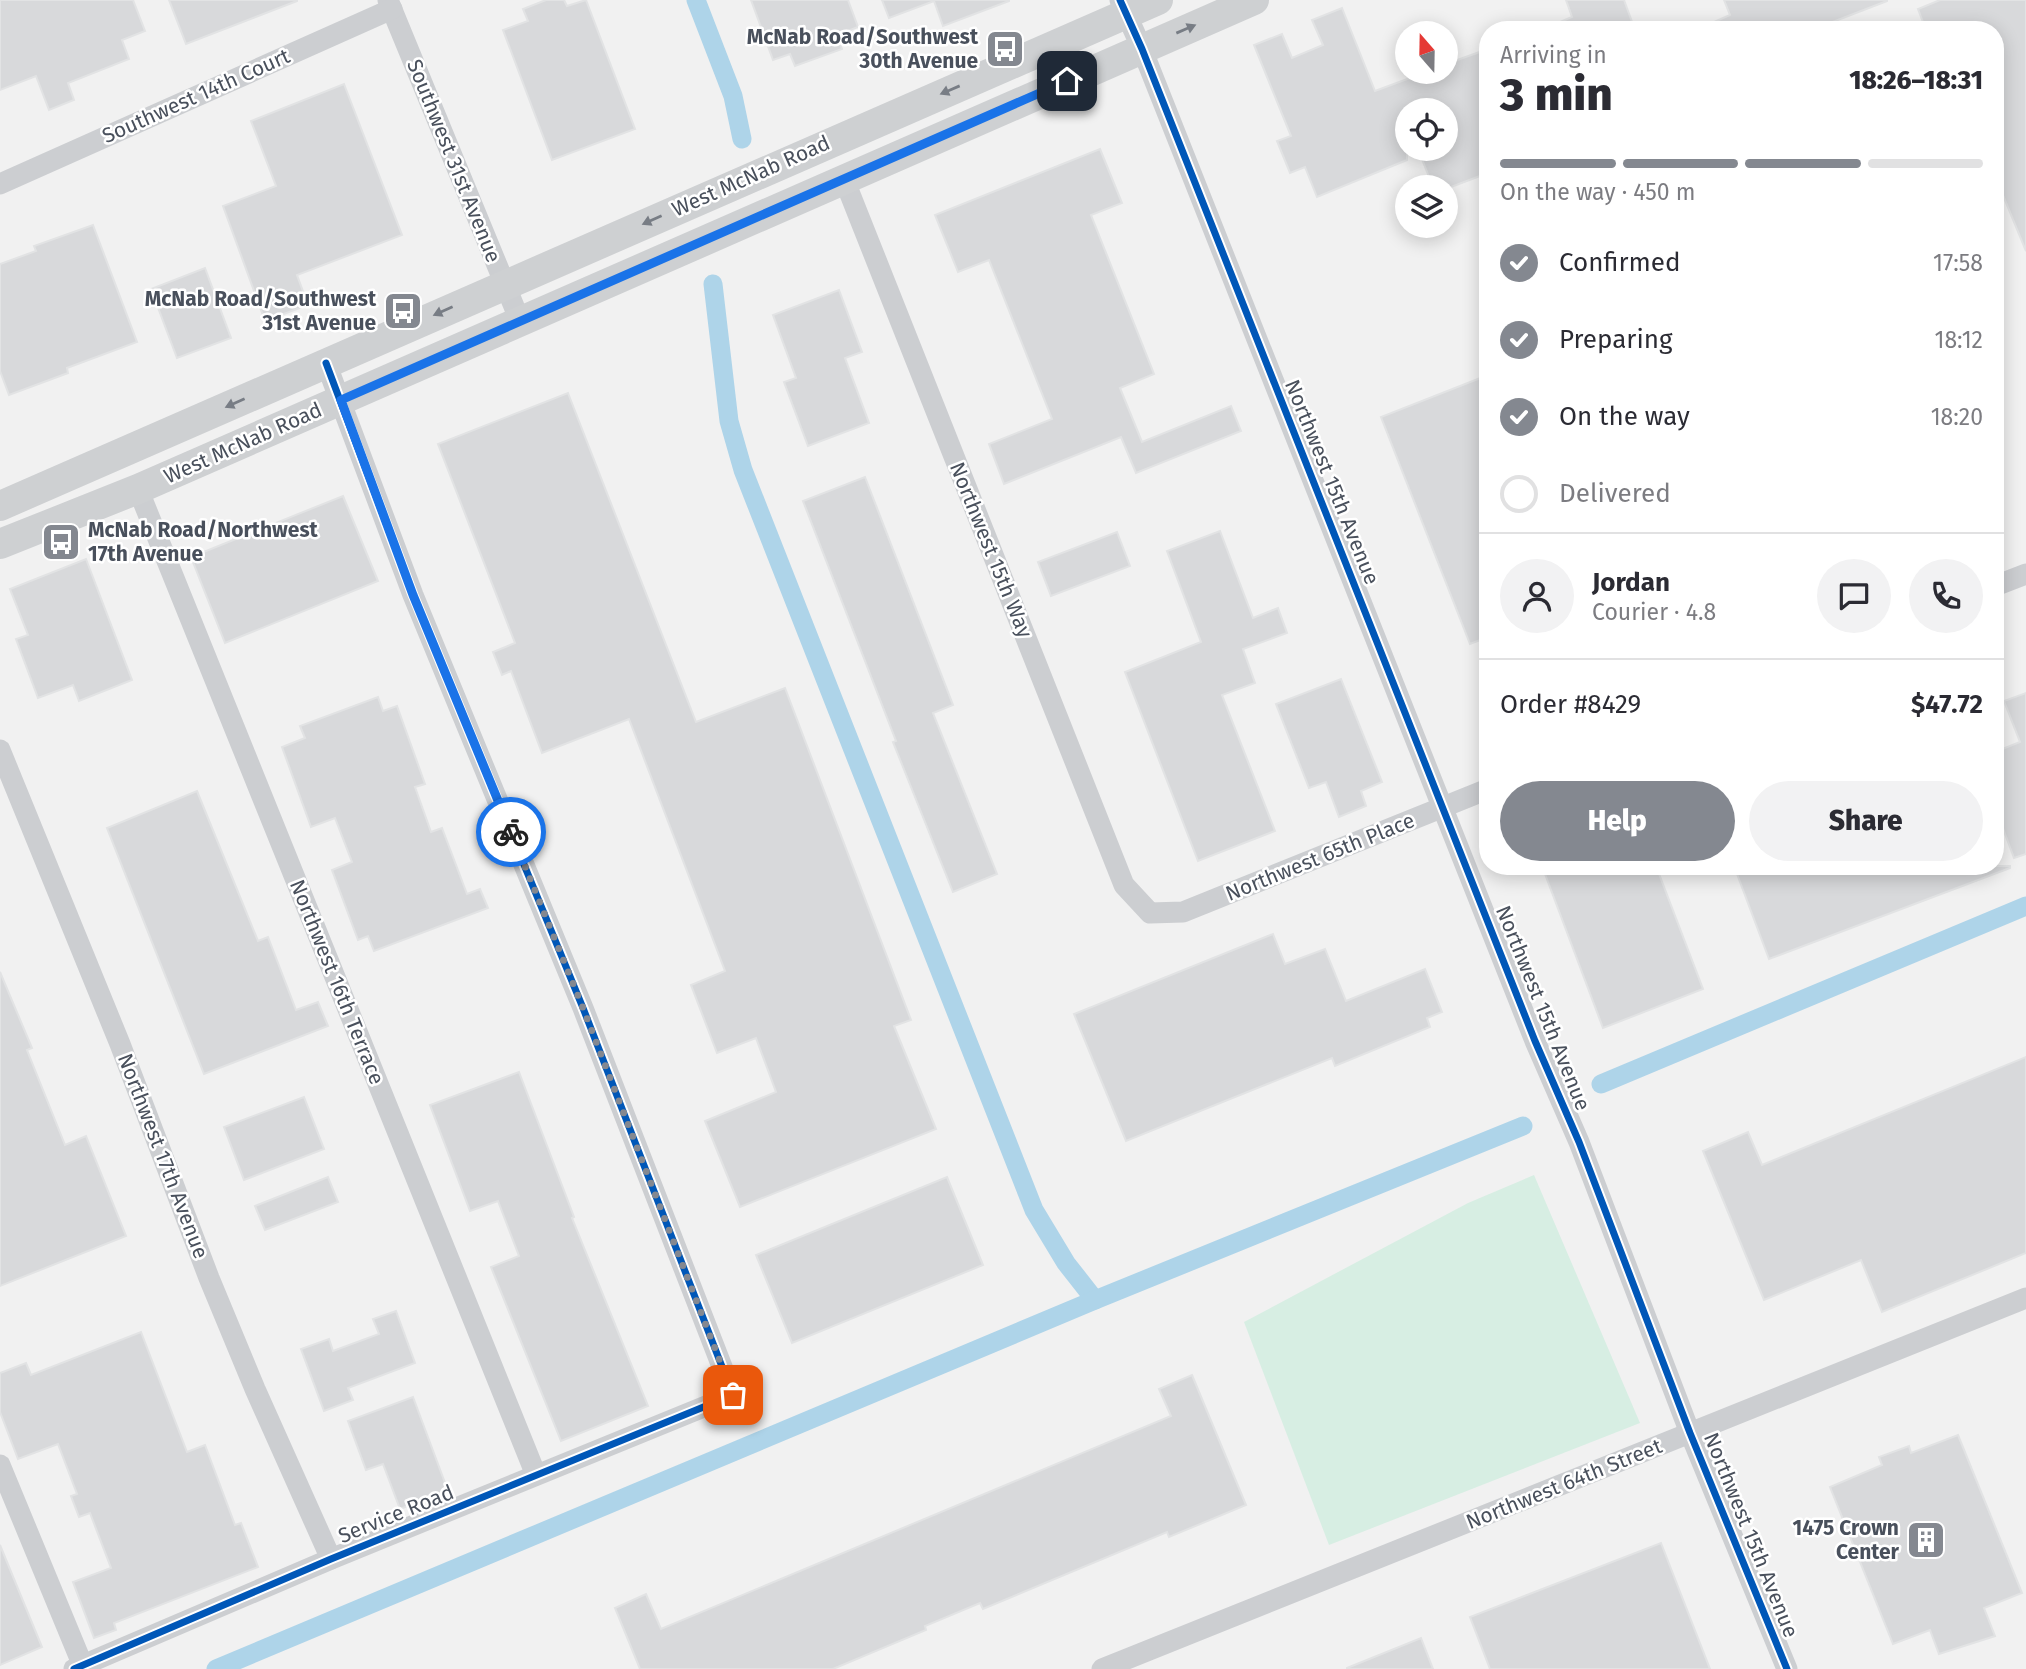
<!DOCTYPE html>
<meta charset="utf-8">
<style>
:root{--surface:#fff;--page:#f2f2f3;--text:#2b2b33;--muted:#7c7c81;--line:#e1e1e2;--accent:#848890}
body{margin:0;font-family:"Fira Sans",sans-serif;background:var(--page);color:var(--text);height:100vh;display:flex;flex-direction:column;font-size:26px;white-space:nowrap}
*{box-sizing:border-box;margin:0}
p{font-size:23px;color:var(--muted)}
.icon{flex:none;width:38px;height:38px;fill:none;stroke:currentColor;stroke-width:2;stroke-linecap:round;stroke-linejoin:round}
.map{position:relative;flex:1;overflow:hidden}
.panel{position:absolute;left:1479px;top:21px;width:525px;height:854px;display:flex;flex-direction:column;background:var(--surface);border-radius:28px;box-shadow:0 4px 18px #0003}
.panel>*{flex:none}
.needle{width:46px;rotate:340deg}
.buttons{position:absolute;left:1395px;top:21px;display:grid;gap:14px}
.buttons a{display:grid;place-items:center;width:63px;height:63px;border-radius:50%;background:var(--surface);box-shadow:0 4px 18px #0003;font-size:35px}
.pin{position:absolute;display:grid;place-items:center;width:60px;height:60px;color:#fff;margin:-30px;border-radius:14px;box-shadow:0 4px 10px #0006}
.courier{position:absolute;display:grid;place-items:center;width:70px;height:70px;margin:-35px;border:5px solid #1a73e8;border-radius:50%;background:#fff;color:#222;box-shadow:0 2px 9px #0007}
.summary em{font-style:normal;font-weight:800}
.summary div{display:flex;flex-direction:column-reverse}
.summary{display:flex;align-items:center;justify-content:space-between;height:119px;padding:0 21px}
h1{font-size:46px;font-weight:800;line-height:52px}
.bar{display:grid;grid-template-columns:repeat(4,1fr);gap:10px 7px;align-content:center;height:84px;padding:0 21px}
.bar i{height:9px;border-radius:5px;background:var(--line)}
.bar .selected{background:var(--accent)}
.bar p{grid-column:span 4}
.line{display:flex;align-items:center;gap:18px;padding:0 21px;border-top:2px solid var(--line)}
.line div{flex:1}
.round{display:grid;place-items:center;flex:none;width:74px;height:74px;border-radius:37px;background:var(--page)}
ol{padding:0 21px;list-style:none}
li{display:flex;align-items:center;gap:21px;height:77px}
li p{margin-inline-start:auto}
li .icon{padding:7px;border-radius:50%;background:var(--accent);color:#fff;stroke-width:4}
li:last-child{color:var(--muted)}
li i{width:38px;height:38px;border:4px solid var(--line);border-radius:50%}
.action{display:flex;gap:14px;margin-top:auto;padding:14px 21px}
.action a{flex:1;height:80px;border-radius:42px;background:var(--accent);color:#fff;font-size:28px;font-weight:800;line-height:80px;text-align:center}
.action a+a{background:var(--page);color:var(--text)}
.map>svg:first-child{display:block}
.green{fill:#d7eee3}
.lines{fill:none;stroke-linecap:round;stroke-linejoin:round}
.canal{stroke:#aed4e9;stroke-width:19}
.building{fill:#d8d9db;stroke:#e2e3e4;stroke-width:2}
.minor{stroke:#ccced1;stroke-width:21}
.secondary{stroke:#ced0d2;stroke-width:30}
.cycleway-casing{stroke:#fff;stroke-width:11}
.cycleway{stroke:#0057b8;stroke-width:7}
.oneway{fill:#787d85}
.done{stroke:#848890;stroke-width:7;stroke-dasharray:0 12.6}
.route{stroke:#1a73e8;stroke-width:9}
.labels{text-anchor:middle;dominant-baseline:central;stroke-width:5;stroke-linejoin:round;paint-order:stroke}
.poi-label{font-size:21px;font-weight:bold;fill:#49505c;stroke:#fff;text-anchor:end}
.street-label{font-size:21px;fill:#49505c;stroke:#fff}
</style>
<div class="map">
<svg width="2026" height="1669" viewBox="0 0 2026 1669">
<rect width="100%" height="100%" fill="#f1f1f1"/>
<path class="green" d="M 1534,1175 L 1640,1423 L 1329,1545 L 1244,1322 L 1468,1203 Z"/>
<g class="lines">
<g class="canal">
<path d="M 696,0 L 733,96 L 742,139"/>
<path d="M 713,284 L 729,421 L 743,470 L 1034,1210 L 1066,1263 L 1095,1300"/>
<path d="M 1601,1084 L 2026,906"/>
<path d="M 216,1669 L 1095,1300 L 1523,1126"/>
</g>
</g>
<g class="building">
<path d="M 0,0 L 133,0 L 145,31 L 122,40 L 129,59 L 68,83 L 74,100 L 49,110 L 36,76 L 0,90 Z"/>
<path d="M 169,0 L 297,0 L 297,1 L 186,44 Z"/>
<path d="M 546,0 L 564,0 L 567,6 L 586,0 L 635,129 L 552,160 L 503,30 L 528,21 L 523,9 Z"/>
<path d="M 751,0 L 848,0 L 858,27 L 837,35 L 842,49 L 795,66 L 790,54 L 773,60 Z"/>
<path d="M 882,0 L 1009,0 L 1009,1 L 943,26 L 934,1 L 889,18 Z"/>
<path d="M 1566,0 L 1624,0 L 1635,30 L 1541,30 L 1572,17 Z"/>
<path d="M 1724,0 L 1887,0 L 1887,1 L 1812,30 L 1696,30 L 1730,15 Z"/>
<path d="M 1940,0 L 2026,0 L 2026,251 L 1995,176 L 1995,30 L 1926,30 L 1918,9 Z"/>
<path d="M 1342,8 L 1375,91 L 1426,72 L 1446,72 L 1446,64 L 1488,49 L 1488,173 L 1451,187 L 1433,187 L 1418,149 L 1446,149 L 1446,110 L 1407,110 L 1407,160 L 1317,197 L 1305,167 L 1290,173 L 1277,141 L 1291,136 L 1254,45 L 1282,34 L 1292,58 L 1323,45 L 1312,20 Z"/>
<path d="M 344,84 L 402,235 L 297,275 L 308,305 L 265,321 L 223,206 L 276,186 L 251,121 Z"/>
<path d="M 1100,149 L 1122,203 L 1091,215 L 1154,374 L 1120,388 L 1142,442 L 1231,406 L 1241,431 L 1136,473 L 1121,437 L 1004,484 L 989,444 L 1052,419 L 989,260 L 958,272 L 935,215 Z"/>
<path d="M 93,225 L 137,342 L 67,368 L 68,373 L 9,395 L 0,371 L 0,264 L 36,251 L 34,246 Z"/>
<path d="M 205,268 L 231,338 L 177,358 L 151,289 Z"/>
<path d="M 839,290 L 862,352 L 845,358 L 869,423 L 808,446 L 784,382 L 796,378 L 773,315 Z"/>
<path d="M 1488,375 L 1488,637 L 1470,644 L 1381,417 Z"/>
<path d="M 568,393 L 696,722 L 785,688 L 911,1020 L 894,1026 L 936,1129 L 740,1207 L 705,1121 L 776,1092 L 756,1038 L 717,1053 L 691,985 L 725,971 L 629,719 L 542,753 L 511,671 L 502,675 L 493,652 L 515,643 L 438,444 Z"/>
<path d="M 865,477 L 953,705 L 933,713 L 997,874 L 953,892 L 893,742 L 896,741 L 803,501 Z"/>
<path d="M 343,496 L 378,581 L 225,643 L 191,557 Z"/>
<path d="M 1220,531 L 1253,618 L 1278,608 L 1287,633 L 1243,649 L 1255,683 L 1222,695 L 1275,831 L 1198,861 L 1125,672 L 1201,642 L 1167,551 Z"/>
<path d="M 1117,532 L 1130,566 L 1051,596 L 1038,562 Z"/>
<path d="M 86,559 L 132,680 L 79,701 L 73,685 L 38,698 L 16,639 L 28,635 L 10,589 Z"/>
<path d="M 1341,679 L 1382,782 L 1361,791 L 1366,806 L 1339,817 L 1326,782 L 1309,788 L 1276,704 Z"/>
<path d="M 2026,693 L 2026,854 L 2014,858 L 1995,807 L 1995,752 L 2020,742 L 2004,701 Z"/>
<path d="M 378,697 L 383,711 L 397,706 L 425,784 L 415,787 L 431,832 L 442,828 L 467,894 L 480,889 L 488,908 L 374,951 L 368,936 L 358,940 L 332,870 L 352,862 L 335,818 L 311,827 L 282,747 L 305,738 L 300,726 Z"/>
<path d="M 197,791 L 258,941 L 268,937 L 296,1010 L 318,1002 L 328,1026 L 204,1074 L 107,828 Z"/>
<path d="M 1542,866 L 1656,866 L 1703,989 L 1603,1028 Z"/>
<path d="M 1734,866 L 2010,866 L 2010,868 L 1769,959 Z"/>
<path d="M 1273,934 L 1285,964 L 1325,949 L 1346,1001 L 1425,969 L 1442,1012 L 1427,1018 L 1430,1027 L 1335,1066 L 1332,1058 L 1126,1141 L 1074,1014 Z"/>
<path d="M 0,972 L 32,1048 L 27,1050 L 65,1145 L 86,1136 L 126,1236 L 0,1286 Z"/>
<path d="M 2026,1057 L 2026,1253 L 1882,1312 L 1861,1260 L 1764,1300 L 1703,1151 L 1748,1132 L 1762,1165 Z"/>
<path d="M 519,1072 L 574,1217 L 572,1218 L 648,1406 L 561,1441 L 491,1267 L 519,1256 L 498,1201 L 470,1211 L 430,1105 Z"/>
<path d="M 304,1097 L 324,1149 L 244,1180 L 224,1127 Z"/>
<path d="M 328,1177 L 338,1202 L 265,1230 L 255,1206 Z"/>
<path d="M 947,1177 L 983,1265 L 792,1343 L 756,1255 Z"/>
<path d="M 396,1311 L 415,1363 L 348,1388 L 353,1400 L 324,1411 L 301,1349 L 329,1339 L 333,1351 L 379,1334 L 373,1319 Z"/>
<path d="M 141,1332 L 187,1452 L 205,1445 L 235,1525 L 241,1523 L 258,1567 L 114,1623 L 116,1630 L 94,1638 L 73,1582 L 111,1568 L 90,1513 L 79,1517 L 71,1496 L 77,1494 L 58,1444 L 18,1459 L 0,1412 L 0,1373 L 26,1363 L 31,1375 Z"/>
<path d="M 1192,1375 L 1246,1505 L 1169,1537 L 1167,1532 L 983,1609 L 980,1603 L 925,1626 L 926,1630 L 833,1669 L 640,1669 L 615,1608 L 646,1594 L 661,1629 L 1171,1416 L 1159,1389 Z"/>
<path d="M 413,1397 L 448,1491 L 400,1509 L 383,1464 L 366,1470 L 348,1421 Z"/>
<path d="M 1958,1435 L 2022,1593 L 1984,1608 L 1995,1636 L 1939,1654 L 1930,1630 L 1893,1644 L 1830,1487 L 1882,1465 L 1879,1457 L 1909,1446 L 1911,1453 Z"/>
<path d="M 1661,1543 L 1710,1669 L 1490,1669 L 1470,1617 Z"/>
<path d="M 0,1545 L 42,1647 L 0,1665 Z"/>
<path d="M 1421,1638 L 1433,1669 L 1347,1669 L 1347,1668 Z"/>
</g>
<g class="lines">
<g class="minor">
<path d="M 388,0 L 520,321"/>
<path d="M 1120,0 L 1142,49 L 1535,1041 L 1579,1142 L 1690,1433 L 1787,1669"/>
<path d="M 844,179 L 1124,885 L 1150,913 L 1183,912 L 1488,789"/>
<path d="M 0,184 L 392,9"/>
<path d="M 138,489 L 536,1475"/>
<path d="M 1995,586 L 2026,574"/>
<path d="M 0,750 L 120,1044 L 209,1278 L 255,1389 L 331,1559"/>
<path d="M 0,1465 L 83,1666"/>
<path d="M 74,1669 L 331,1559 L 733,1395 L 583,1008 L 413,595 L 326,363"/>
<path d="M 1102,1669 L 2026,1298"/>
</g>
<g class="secondary">
<path d="M 0,506 L 1158,0"/>
<path d="M 0,544 L 138,489 L 1254,0"/>
</g>
<defs>
<g id="cycleway">
<path d="M 1120,0 L 1142,49 L 1535,1041 L 1579,1142 L 1690,1433 L 1787,1669"/>
<path d="M 74,1669 L 331,1559 L 733,1395 L 583,1008 L 413,595 L 326,363"/>
</g>
</defs>
<use href="#cycleway" class="cycleway-casing"/>
<use href="#cycleway" class="cycleway"/>
</g>
<defs><path id="oneway-solid" d="M-6-.8H1V-3.2L6.5 0L1 3.2V.8H-6Z" transform="scale(1.75)"/></defs>
<g class="oneway">
<use href="#oneway-solid" transform="translate(1186 29) rotate(-23)"/>
<use href="#oneway-solid" transform="translate(950 90) rotate(157)"/>
<use href="#oneway-solid" transform="translate(652 220) rotate(156)"/>
<use href="#oneway-solid" transform="translate(443 311) rotate(156)"/>
<use href="#oneway-solid" transform="translate(235 403) rotate(156)"/>
</g>
<g class="lines">
<path class="done" d="M 511,832 L 583,1008 L 733,1395"/>
<path class="route" d="M 511,832 L 413,595 L 341,400 L 1067,81"/>
</g>
<defs>
<symbol id="bus-square" viewBox="-11 -11 22 22"><rect x="-9" y="-9" width="18" height="18" rx="4" fill="#848890" stroke="#fff"/><path d="M-5-6H5V4H4V6H2V4H-2V6H-4V4H-5ZM-3.5-4V0h7V-4ZM-3.5 1.2v1.5H-2V1.2ZM2 1.2v1.5H3.5V1.2Z" fill="#fff"/></symbol>
<symbol id="building-square" viewBox="-11 -11 22 22"><rect x="-9" y="-9" width="18" height="18" rx="4" fill="#848890" stroke="#fff"/><path d="M-4-6H4V6H1V3H-1V6H-4ZM-2.5-4.3h1.7v1.8h-1.7ZM.8-4.3h1.7v1.8H.8ZM-2.5-1h1.7V.8h-1.7ZM.8-1h1.7V.8H.8Z" fill="#fff"/></symbol>
</defs>
<g fill-rule="evenodd">
<use href="#bus-square" x="983" y="27" width="44" height="44"/>
<use href="#bus-square" x="381" y="289" width="44" height="44"/>
<use href="#bus-square" x="39" y="520" width="44" height="44"/>
<use href="#building-square" x="1904" y="1518" width="44" height="44"/>
</g>
<g class="labels">
<g class="poi-label">
<text x="978" y="37">McNab Road/Southwest<tspan x="978" dy="24">30th Avenue</tspan></text>
<text x="376" y="299">McNab Road/Southwest<tspan x="376" dy="24">31st Avenue</tspan></text>
<text x="88" y="530" text-anchor="start">McNab Road/Northwest<tspan x="88" dy="24">17th Avenue</tspan></text>
<text x="1899" y="1528">1475 Crown<tspan x="1899" dy="24">Center</tspan></text>
</g>
<g class="street-label">
<text transform="translate(196 96) rotate(-24)">Southwest 14th Court</text>
<text transform="translate(454 161) rotate(68)">Southwest 31st Avenue</text>
<text transform="translate(751 176) rotate(-24)">West McNab Road</text>
<text transform="translate(243 443) rotate(-24)">West McNab Road</text>
<text transform="translate(1332 482) rotate(68)">Northwest 15th Avenue</text>
<text transform="translate(991 550) rotate(68)">Northwest 15th Way</text>
<text transform="translate(1320 857) rotate(-22)">Northwest 65th Place</text>
<text transform="translate(337 982) rotate(68)">Northwest 16th Terrace</text>
<text transform="translate(1543 1008) rotate(68)">Northwest 15th Avenue</text>
<text transform="translate(163 1156) rotate(69)">Northwest 17th Avenue</text>
<text transform="translate(1564 1484) rotate(-22)">Northwest 64th Street</text>
<text transform="translate(396 1514) rotate(-22)">Service Road</text>
<text transform="translate(1751 1535) rotate(68)">Northwest 15th Avenue</text>
</g>
</g>
</svg>
<div class="buttons">
<a><svg class="needle" viewBox="-14 -14 28 28"><path d="M0-13l5 13h-10z" fill="#e53935"/><path d="M0 13l5-13h-10z" fill="#7c7c81"/></svg></a>
<a><svg class="icon" aria-label="locate" viewBox="0 0 24 24"><circle cx="12" cy="12" r="6"/><path d="M12 2v4M12 18v4M2 12h4M18 12h4"/></svg></a>
<a><svg class="icon" aria-label="layers" viewBox="0 0 24 24"><path d="M12 4l9 5-9 5-9-5zM3 14l9 5 9-5"/></svg></a>
</div>
<div class="pin" style="left:733px;top:1395px;background:#ea580c"><svg class="icon" aria-label="bag" viewBox="0 0 24 24"><path d="M5 8h14l-1 12H6zM9 8a3 3 0 0 1 6 0"/></svg></div>
<div class="pin" style="left:1067px;top:81px;background:#1f2937"><svg class="icon" aria-label="home" viewBox="0 0 24 24"><path d="M3 11l9-7 9 7M6 9v11h12V9"/></svg></div>
<div class="courier" style="left:511px;top:832px"><svg class="icon" aria-label="bike" viewBox="0 0 24 24"><circle cx="6" cy="16" r="4"/><circle cx="18" cy="16" r="4"/><path d="M6 16l4-8h5l3 8M10 8l3 8H6M13 5h3"/></svg></div>
<section class="panel">
<div class="summary"><div><h1>3 min</h1><p>Arriving in</p></div><em>18:26–18:31</em></div>
<div class="bar"><i class="selected"></i><i class="selected"></i><i class="selected"></i><i></i><p>On the way · 450 m</p></div>
<ol>
<li><svg class="icon" aria-label="check" viewBox="0 0 24 24"><path d="M5 12l5 5 9-10"/></svg>Confirmed<p>17:58</p></li>
<li><svg class="icon" aria-label="check" viewBox="0 0 24 24"><path d="M5 12l5 5 9-10"/></svg>Preparing<p>18:12</p></li>
<li><svg class="icon" aria-label="check" viewBox="0 0 24 24"><path d="M5 12l5 5 9-10"/></svg>On the way<p>18:20</p></li>
<li><i></i>Delivered</li>
</ol>
<div class="line" style="height:126px"><a class="round"><svg class="icon" aria-label="person" viewBox="0 0 24 24"><circle cx="12" cy="8" r="4"/><path d="M4 21q1-7 8-7t8 7"/></svg></a><div><b>Jordan</b><p>Courier · 4.8</p></div><a class="round"><svg class="icon" aria-label="chat" viewBox="0 0 24 24"><path d="M4 5h16v11H9l-5 4z"/></svg></a><a class="round"><svg class="icon" aria-label="phone" viewBox="0 0 24 24"><path d="M5 4h4l2 5-3 2q2 4 5 5l2-3 5 2v4C11 20 4 13 5 4z"/></svg></a></div>
<div class="line" style="height:91px"><div>Order #8429</div><b>$47.72</b></div>
<div class="action"><a>Help</a><a>Share</a></div>
</section>
</div>
